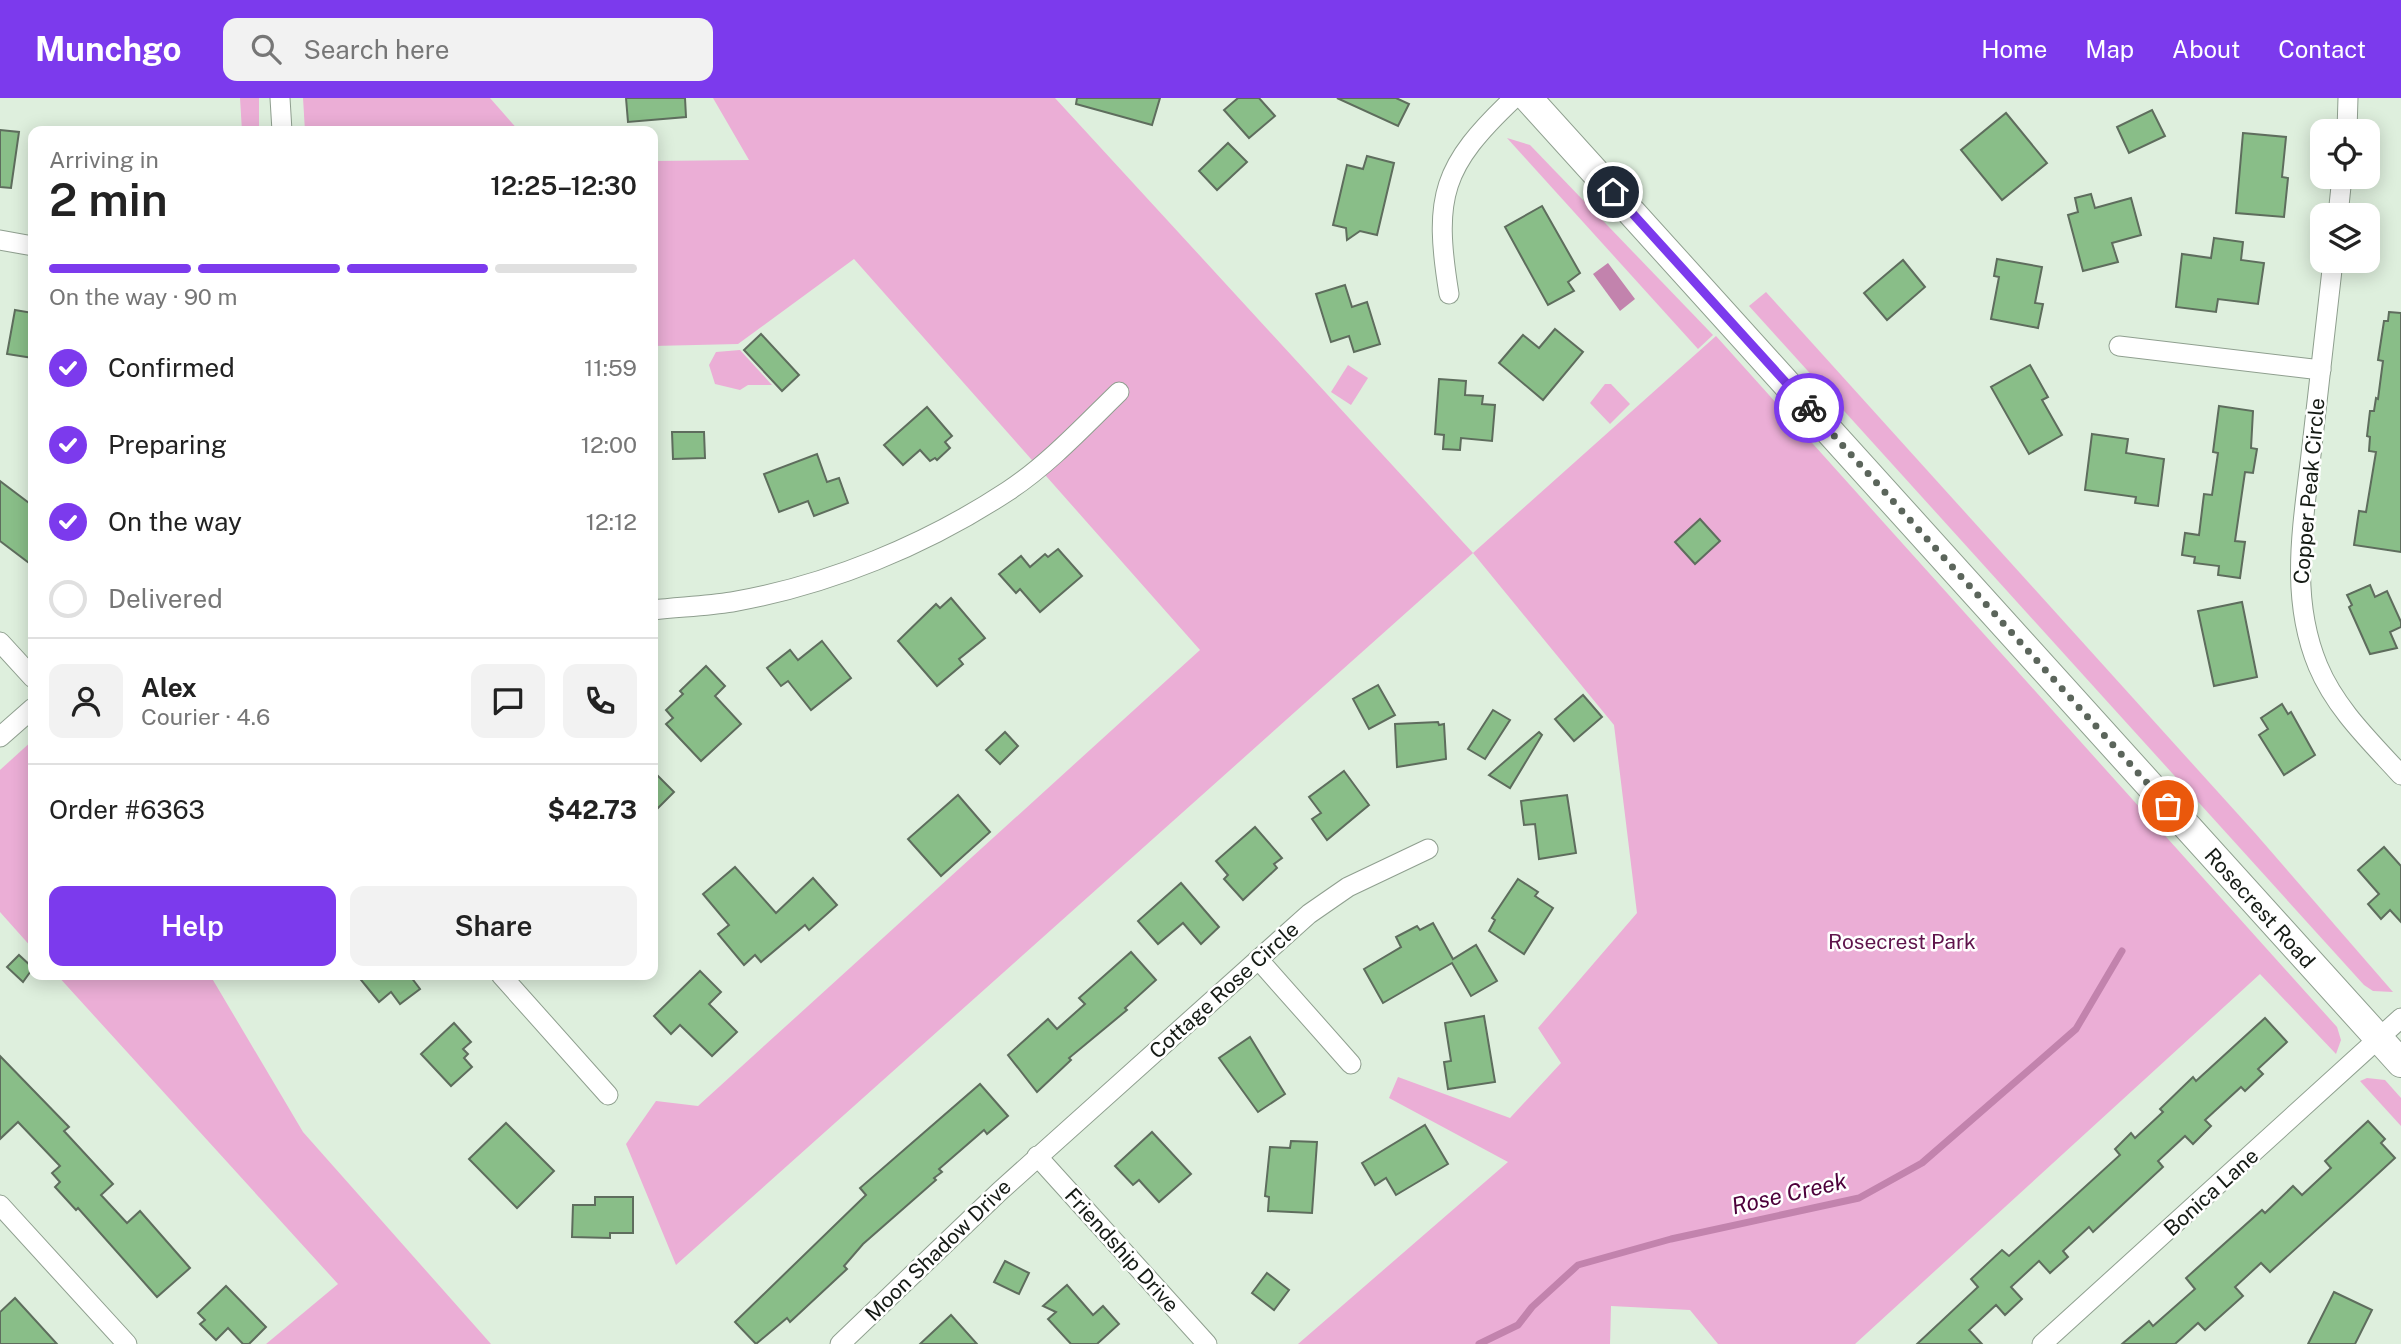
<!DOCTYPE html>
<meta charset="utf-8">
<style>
:root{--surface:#fff;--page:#f2f2f2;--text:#222;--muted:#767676;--line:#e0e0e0;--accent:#7c3aed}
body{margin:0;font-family:"Public Sans",sans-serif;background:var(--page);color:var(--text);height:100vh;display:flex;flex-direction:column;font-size:26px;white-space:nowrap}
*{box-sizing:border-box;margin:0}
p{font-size:23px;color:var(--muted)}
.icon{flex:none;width:38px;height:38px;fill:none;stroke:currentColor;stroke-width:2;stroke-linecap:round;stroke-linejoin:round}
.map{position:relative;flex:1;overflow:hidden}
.drawer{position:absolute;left:28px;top:28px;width:630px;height:854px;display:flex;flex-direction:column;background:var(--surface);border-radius:14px;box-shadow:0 4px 18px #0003}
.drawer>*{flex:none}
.tools{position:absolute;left:2310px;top:21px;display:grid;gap:14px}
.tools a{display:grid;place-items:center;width:70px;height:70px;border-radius:14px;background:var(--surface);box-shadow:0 4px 18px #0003;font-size:35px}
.pin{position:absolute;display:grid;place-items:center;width:60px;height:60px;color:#fff;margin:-30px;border:4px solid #fff;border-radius:50%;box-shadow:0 2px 7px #0007}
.courier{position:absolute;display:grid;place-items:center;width:70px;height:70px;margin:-35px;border:5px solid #7c3aed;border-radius:50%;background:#fff;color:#222;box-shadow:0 2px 9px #0007}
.head em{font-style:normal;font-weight:600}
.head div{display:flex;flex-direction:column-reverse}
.head{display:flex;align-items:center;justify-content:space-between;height:119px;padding:0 21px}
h1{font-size:46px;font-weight:600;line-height:52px}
.bar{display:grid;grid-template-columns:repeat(4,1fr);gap:10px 7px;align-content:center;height:84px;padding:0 21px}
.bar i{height:9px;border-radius:5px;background:var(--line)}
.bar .selected{background:var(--accent)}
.bar p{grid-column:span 4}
.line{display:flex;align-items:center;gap:18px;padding:0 21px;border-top:2px solid var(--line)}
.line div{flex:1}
.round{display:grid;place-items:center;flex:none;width:74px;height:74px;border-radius:14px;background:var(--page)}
ol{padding:0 21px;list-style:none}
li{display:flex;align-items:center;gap:21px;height:77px}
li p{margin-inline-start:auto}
li .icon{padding:7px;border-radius:50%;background:var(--accent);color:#fff;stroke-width:4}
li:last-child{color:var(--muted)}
li i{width:38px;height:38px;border:4px solid var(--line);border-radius:50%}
.primary-button{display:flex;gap:14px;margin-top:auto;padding:14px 21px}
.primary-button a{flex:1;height:80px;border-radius:14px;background:var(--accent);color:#fff;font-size:28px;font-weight:600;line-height:80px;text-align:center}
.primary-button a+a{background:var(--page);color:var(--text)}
header{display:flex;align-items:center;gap:42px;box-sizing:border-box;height:98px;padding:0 35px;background:var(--accent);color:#fff}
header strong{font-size:33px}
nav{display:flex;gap:38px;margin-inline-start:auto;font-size:24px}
.search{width:490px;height:63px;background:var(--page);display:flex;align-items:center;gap:18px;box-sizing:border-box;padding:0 24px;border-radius:14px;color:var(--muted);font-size:26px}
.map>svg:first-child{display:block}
.green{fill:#ebaed6}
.water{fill:#c283ad}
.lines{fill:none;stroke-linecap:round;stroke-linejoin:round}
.stream{stroke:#c283ad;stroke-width:7}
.building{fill:#89be88;stroke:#5e6d5d;stroke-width:2}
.street-casing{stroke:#8f9f8f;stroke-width:21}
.secondary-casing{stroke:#8f9f8f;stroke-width:30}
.street{stroke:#fff;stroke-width:19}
.secondary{stroke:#fff;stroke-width:28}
.done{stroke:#5b655b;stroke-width:7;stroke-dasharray:0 12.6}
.route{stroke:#7c3aed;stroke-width:9}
.labels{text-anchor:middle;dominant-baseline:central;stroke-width:5;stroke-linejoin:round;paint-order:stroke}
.street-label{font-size:21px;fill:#151b15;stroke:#fff}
.park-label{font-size:21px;fill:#5f144c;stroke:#fff}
.water-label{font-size:23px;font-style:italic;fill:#4d003b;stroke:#fff}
</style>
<header>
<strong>Munchgo</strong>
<div class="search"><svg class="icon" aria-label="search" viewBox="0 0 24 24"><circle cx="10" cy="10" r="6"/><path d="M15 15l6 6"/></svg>Search here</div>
<nav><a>Home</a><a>Map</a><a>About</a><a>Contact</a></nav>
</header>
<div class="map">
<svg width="2401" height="1246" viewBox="0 0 2401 1246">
<rect width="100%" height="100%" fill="#deefdd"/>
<g class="green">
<path d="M 240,0 L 259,0 L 259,33 L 242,33 Z"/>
<path d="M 303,0 L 490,0 L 519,33 L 305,33 Z"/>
<path d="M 713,0 L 1055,0 L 1473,455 L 1716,238 L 2337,929 L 2341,942 L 2336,956 L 2260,876 L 1855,1246 L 1718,1246 L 1690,1212 L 1611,1208 L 1610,1246 L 1298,1246 L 1508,1064 L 1389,1000 L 1398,979 L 1510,1020 L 1561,965 L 1538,930 L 1637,815 L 1614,627 L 1473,455 L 676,1167 L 626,1046 L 656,1003 L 698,1008 L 1200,552 L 854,161 L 738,246 L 653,248 L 653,63 L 749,62 Z"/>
<path d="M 1507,40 L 1530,47 L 1713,237 L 1698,251 Z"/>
<path d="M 1766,194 L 2255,735 L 2393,894 L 2373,893 L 2364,887 L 1749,208 Z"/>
<path d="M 740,252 L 772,287 L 748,287 L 740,292 L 715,286 L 709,267 L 716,254 Z"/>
<path d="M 1348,267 L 1368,280 L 1351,307 L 1331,294 Z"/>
<path d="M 1605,286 L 1611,286 L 1630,306 L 1610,326 L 1590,305 Z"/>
<path d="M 33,642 L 33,851 L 0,814 L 0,672 Z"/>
<path d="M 57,877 L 210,877 L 303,1034 L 491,1246 L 266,1246 L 338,1186 Z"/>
<path d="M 2367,980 L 2385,982 L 2401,1000 L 2401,1028 L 2360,983 Z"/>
</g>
<path class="water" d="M 1608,165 L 1635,201 L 1620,213 L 1593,176 Z"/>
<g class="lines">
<path class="stream" d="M 1479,1246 L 1518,1227 L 1532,1209 L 1578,1167 L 1671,1141 L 1859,1100 L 1922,1065 L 2076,931 L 2122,853"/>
</g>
<g class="building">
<path d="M 626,0 L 685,0 L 686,19 L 628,24 Z"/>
<path d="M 1077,0 L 1160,0 L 1152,27 L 1076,6 Z"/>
<path d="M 1238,0 L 1259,0 L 1275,18 L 1249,40 L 1224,12 Z"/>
<path d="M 1337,0 L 1396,0 L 1409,6 L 1398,28 Z"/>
<path d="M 2152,12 L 2165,38 L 2129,55 L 2117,29 Z"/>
<path d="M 2006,15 L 2047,65 L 2002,102 L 1961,52 Z"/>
<path d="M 0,32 L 19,34 L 11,90 L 0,89 Z"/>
<path d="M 2243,35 L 2286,39 L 2282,79 L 2288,80 L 2284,119 L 2236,115 Z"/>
<path d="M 1228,45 L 1247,64 L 1217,92 L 1199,73 Z"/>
<path d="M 1367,58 L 1394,65 L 1377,137 L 1360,133 L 1347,142 L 1346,130 L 1333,127 L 1347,67 L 1363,71 Z"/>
<path d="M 2091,96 L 2095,110 L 2131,100 L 2141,137 L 2112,145 L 2118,164 L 2083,173 L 2068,117 L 2078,114 L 2075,100 Z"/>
<path d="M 1542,108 L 1580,175 L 1568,184 L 1574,193 L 1548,207 L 1505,129 Z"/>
<path d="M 2214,140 L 2243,144 L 2241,162 L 2264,165 L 2258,206 L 2218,201 L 2216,214 L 2176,209 L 2182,156 L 2211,160 Z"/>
<path d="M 1997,161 L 2042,169 L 2035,205 L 2043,206 L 2038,230 L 1991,221 L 1999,179 L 1994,178 Z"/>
<path d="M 1903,162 L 1925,189 L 1887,222 L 1864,195 Z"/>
<path d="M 1345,187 L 1352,209 L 1367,204 L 1380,246 L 1354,254 L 1349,238 L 1331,244 L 1316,196 Z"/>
<path d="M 15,212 L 33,215 L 33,260 L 7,256 Z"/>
<path d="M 2389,214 L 2401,215 L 2401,454 L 2354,447 L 2359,413 L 2366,414 L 2376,354 L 2369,353 L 2370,339 L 2367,338 L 2370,313 L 2374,313 L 2376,300 L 2378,301 L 2383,263 L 2378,262 L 2384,223 L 2388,223 Z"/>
<path d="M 1555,231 L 1583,254 L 1543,302 L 1499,265 L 1523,237 L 1539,250 Z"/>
<path d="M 761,236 L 799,277 L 782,293 L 744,252 Z"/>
<path d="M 2030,267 L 2048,299 L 2042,302 L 2062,337 L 2029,356 L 1991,289 Z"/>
<path d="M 1439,281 L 1466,283 L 1465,297 L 1483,298 L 1482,306 L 1495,307 L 1492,343 L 1461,340 L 1460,352 L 1443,351 L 1444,337 L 1435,336 Z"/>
<path d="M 2219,308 L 2253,313 L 2251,350 L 2257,351 L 2253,375 L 2245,374 L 2235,443 L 2245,444 L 2240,480 L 2218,477 L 2219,468 L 2194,465 L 2195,459 L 2182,457 L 2185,435 L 2199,437 L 2204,396 L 2212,397 L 2218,355 L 2213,354 Z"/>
<path d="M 927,309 L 952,338 L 945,344 L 950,350 L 937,362 L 935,360 L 930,363 L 920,352 L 903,367 L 884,347 Z"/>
<path d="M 672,334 L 704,334 L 705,360 L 673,361 Z"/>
<path d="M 2092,336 L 2128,341 L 2126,355 L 2164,361 L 2158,408 L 2135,405 L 2136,399 L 2085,392 Z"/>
<path d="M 817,356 L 827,384 L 839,380 L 848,405 L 814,418 L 808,403 L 779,414 L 764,376 Z"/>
<path d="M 0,383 L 33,408 L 33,468 L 0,443 Z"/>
<path d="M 1700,421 L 1720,443 L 1695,466 L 1675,444 Z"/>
<path d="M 1058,451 L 1082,478 L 1040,514 L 1020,491 L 1016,495 L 999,476 L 1021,458 L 1030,469 L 1045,456 L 1048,459 Z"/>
<path d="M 2370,487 L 2375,499 L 2387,493 L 2401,524 L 2401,529 L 2390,534 L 2397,550 L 2370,556 L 2349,509 L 2352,507 L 2347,497 Z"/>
<path d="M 951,500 L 985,540 L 959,561 L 963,566 L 937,588 L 898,543 L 936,506 L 940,510 Z"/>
<path d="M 2242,504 L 2257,579 L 2214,588 L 2198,513 Z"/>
<path d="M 822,543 L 851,580 L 811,612 L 788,583 L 781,588 L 767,570 L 790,552 L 798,562 Z"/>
<path d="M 706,568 L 725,588 L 715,598 L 741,626 L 701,663 L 666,626 L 673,620 L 666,612 L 683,596 L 680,593 Z"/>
<path d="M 1378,587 L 1395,617 L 1369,631 L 1353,601 Z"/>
<path d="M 1583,597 L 1602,619 L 1574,643 L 1555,621 Z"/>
<path d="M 2282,606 L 2288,616 L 2291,614 L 2315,657 L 2284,677 L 2259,637 L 2268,631 L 2261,620 Z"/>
<path d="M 1493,612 L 1510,622 L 1485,661 L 1468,651 Z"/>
<path d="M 1438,624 L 1439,627 L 1444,626 L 1446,661 L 1397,669 L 1395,626 Z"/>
<path d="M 1005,634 L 1018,648 L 1000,666 L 986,652 Z"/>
<path d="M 1539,634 L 1542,637 L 1510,690 L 1489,677 Z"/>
<path d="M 653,673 L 674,694 L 653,715 Z"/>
<path d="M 1344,673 L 1369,707 L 1327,742 L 1312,721 L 1321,715 L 1309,699 Z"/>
<path d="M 958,697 L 990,734 L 941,778 L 908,741 Z"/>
<path d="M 1567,697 L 1576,755 L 1539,761 L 1535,726 L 1524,727 L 1521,703 Z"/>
<path d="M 1255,729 L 1282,760 L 1274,766 L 1277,770 L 1243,802 L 1224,781 L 1228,777 L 1216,763 Z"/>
<path d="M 2384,749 L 2401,768 L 2401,824 L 2390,812 L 2381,821 L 2368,806 L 2379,796 L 2358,772 Z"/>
<path d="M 735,769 L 776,815 L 813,780 L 837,807 L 809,832 L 805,827 L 761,864 L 755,857 L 744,867 L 718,836 L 729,827 L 703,796 Z"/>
<path d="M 1518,781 L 1538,794 L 1535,798 L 1553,810 L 1524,856 L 1489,833 L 1495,822 L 1492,820 Z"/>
<path d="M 1181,785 L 1219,829 L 1201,846 L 1183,825 L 1158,846 L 1138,823 Z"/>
<path d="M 1433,825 L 1453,861 L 1476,847 L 1497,883 L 1471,898 L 1452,865 L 1383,905 L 1364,871 L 1401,849 L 1396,839 L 1417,828 L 1420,832 Z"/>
<path d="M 1131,854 L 1156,882 L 1125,910 L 1127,912 L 1069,960 L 1071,962 L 1037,994 L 1008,957 L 1048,921 L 1057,931 L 1085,906 L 1079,900 Z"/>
<path d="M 19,857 L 33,870 L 23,884 L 7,869 Z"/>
<path d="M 700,873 L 721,894 L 709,906 L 737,934 L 712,958 L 680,927 L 671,936 L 654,918 Z"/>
<path d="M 357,877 L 414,877 L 411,879 L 420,891 L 400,906 L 391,894 L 379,904 Z"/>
<path d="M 1484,918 L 1495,984 L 1448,991 L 1444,964 L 1451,963 L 1445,925 Z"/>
<path d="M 2265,920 L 2287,944 L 2258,971 L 2263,976 L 2245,993 L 2241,989 L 2205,1022 L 2211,1028 L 2193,1046 L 2185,1038 L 2158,1063 L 2163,1069 L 2093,1134 L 2089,1129 L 2063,1153 L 2068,1159 L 2050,1175 L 2039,1163 L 2011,1189 L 2022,1201 L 2005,1217 L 1996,1207 L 1969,1232 L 1982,1246 L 1917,1246 L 1978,1189 L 1971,1181 L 2002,1152 L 2009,1158 L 2120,1057 L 2115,1051 L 2131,1035 L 2135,1040 L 2163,1014 L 2160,1011 L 2193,979 L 2196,983 Z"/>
<path d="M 454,925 L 471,944 L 463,951 L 468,956 L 464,960 L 472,969 L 451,988 L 421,956 Z"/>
<path d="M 1250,939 L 1285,996 L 1258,1014 L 1219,960 Z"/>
<path d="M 0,958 L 69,1029 L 64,1033 L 113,1086 L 101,1097 L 127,1125 L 140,1113 L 190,1170 L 157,1199 L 78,1110 L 76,1112 L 55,1089 L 60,1084 L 52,1075 L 60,1068 L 18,1024 L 0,1041 Z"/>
<path d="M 980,986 L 1008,1018 L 987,1036 L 984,1032 L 939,1071 L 942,1074 L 934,1080 L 936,1082 L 863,1146 L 844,1168 L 847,1171 L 790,1224 L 787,1220 L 756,1246 L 735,1224 L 866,1097 L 860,1090 Z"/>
<path d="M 2368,1023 L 2385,1041 L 2381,1045 L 2395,1060 L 2356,1096 L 2270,1174 L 2261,1165 L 2235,1189 L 2243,1198 L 2205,1232 L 2198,1225 L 2175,1246 L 2122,1246 L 2149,1223 L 2153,1228 L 2195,1191 L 2186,1180 L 2262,1112 L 2265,1115 L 2293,1088 L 2302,1097 L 2331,1070 L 2325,1063 Z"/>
<path d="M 506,1025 L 554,1073 L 517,1110 L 469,1061 Z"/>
<path d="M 1425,1027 L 1448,1066 L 1396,1097 L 1386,1080 L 1375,1087 L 1362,1065 Z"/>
<path d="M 1152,1034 L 1191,1076 L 1159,1104 L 1139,1082 L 1133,1087 L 1115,1068 Z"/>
<path d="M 1291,1043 L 1317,1044 L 1312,1115 L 1268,1113 L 1269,1099 L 1265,1098 L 1270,1049 L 1290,1050 Z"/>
<path d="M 595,1099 L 633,1099 L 633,1135 L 610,1135 L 610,1140 L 572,1139 L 573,1107 L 595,1107 Z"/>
<path d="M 1005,1163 L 1029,1175 L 1019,1196 L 994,1184 Z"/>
<path d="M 1267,1175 L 1289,1192 L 1274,1212 L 1252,1195 Z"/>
<path d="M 1067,1187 L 1093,1217 L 1103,1208 L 1119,1226 L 1097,1246 L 1071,1246 L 1048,1221 L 1056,1214 L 1043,1208 Z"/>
<path d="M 226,1188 L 266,1229 L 249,1246 L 243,1246 L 228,1230 L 216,1242 L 200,1226 L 205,1222 L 198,1215 Z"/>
<path d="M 2334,1194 L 2372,1212 L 2355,1246 L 2308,1246 Z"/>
<path d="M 15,1200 L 57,1246 L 0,1246 L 0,1214 Z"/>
<path d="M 951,1217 L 977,1246 L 920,1246 Z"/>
</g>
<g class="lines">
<defs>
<g id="street">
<path d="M 280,0 L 282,33"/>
<path d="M 2347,33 L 2348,0"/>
<path d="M 2338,117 L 2342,79"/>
<path d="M 0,142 L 33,148"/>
<path d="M 2333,163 C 2326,224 2319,286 2312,348 C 2304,422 2288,496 2318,568 C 2336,611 2370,643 2401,677"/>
<path d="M 1449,196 C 1433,98 1442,68 1514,0"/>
<path d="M 2119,248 L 2321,272"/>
<path d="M 653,512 C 679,509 706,508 732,504 C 829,487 926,447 1008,393 C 1049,366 1084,328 1119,294"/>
<path d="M 0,544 L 33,580"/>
<path d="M 0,639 L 33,610"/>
<path d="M 1258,861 L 1351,966"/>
<path d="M 501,877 L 608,997"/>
<path d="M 1037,1058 L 1207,1246"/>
<path d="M 0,1107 L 127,1246"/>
<path d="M 840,1246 L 999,1094 L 1309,816 L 1348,789 L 1428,751"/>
<path d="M 2042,1246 L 2401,920"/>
</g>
<path id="secondary" d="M 1528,0 L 2401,965"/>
</defs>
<use href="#street" class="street-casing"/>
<use href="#secondary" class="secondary-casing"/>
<use href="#street" class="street"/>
<use href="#secondary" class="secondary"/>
</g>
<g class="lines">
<path class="done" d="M 1809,310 L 2168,708"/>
<path class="route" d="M 1613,94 L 1809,310"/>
</g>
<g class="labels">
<g class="street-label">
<text transform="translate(2309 393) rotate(-85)">Copper Peak Circle</text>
<text transform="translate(2260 810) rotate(48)">Rosecrest Road</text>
<text transform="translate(1224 892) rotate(-42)">Cottage Rose Circle</text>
<text transform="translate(2211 1094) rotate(-42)">Bonica Lane</text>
<text transform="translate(938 1152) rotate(-44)">Moon Shadow Drive</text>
<text transform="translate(1122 1152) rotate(48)">Friendship Drive</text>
</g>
<g class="park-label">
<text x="1902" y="843">Rosecrest Park</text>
</g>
<g class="water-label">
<text transform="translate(1789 1095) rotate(-13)">Rose Creek</text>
</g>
</g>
</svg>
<div class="tools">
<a><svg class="icon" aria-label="locate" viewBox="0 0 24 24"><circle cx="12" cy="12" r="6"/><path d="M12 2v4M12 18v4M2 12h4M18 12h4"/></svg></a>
<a><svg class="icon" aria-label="layers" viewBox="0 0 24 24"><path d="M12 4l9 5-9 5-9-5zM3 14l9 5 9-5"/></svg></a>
</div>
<div class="pin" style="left:2168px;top:708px;background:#ea580c"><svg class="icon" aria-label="bag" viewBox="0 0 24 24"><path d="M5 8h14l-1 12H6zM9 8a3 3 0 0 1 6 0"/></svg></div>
<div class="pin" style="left:1613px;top:94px;background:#1f2937"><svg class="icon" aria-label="home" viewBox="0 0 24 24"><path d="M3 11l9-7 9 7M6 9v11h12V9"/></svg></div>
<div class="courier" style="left:1809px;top:310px"><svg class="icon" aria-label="bike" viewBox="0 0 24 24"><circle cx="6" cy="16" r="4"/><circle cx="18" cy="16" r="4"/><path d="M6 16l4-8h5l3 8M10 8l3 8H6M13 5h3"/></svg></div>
<section class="drawer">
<div class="head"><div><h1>2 min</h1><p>Arriving in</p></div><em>12:25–12:30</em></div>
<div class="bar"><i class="selected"></i><i class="selected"></i><i class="selected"></i><i></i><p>On the way · 90 m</p></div>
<ol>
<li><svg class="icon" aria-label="check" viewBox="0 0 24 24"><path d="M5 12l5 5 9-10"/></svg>Confirmed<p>11:59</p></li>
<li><svg class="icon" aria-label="check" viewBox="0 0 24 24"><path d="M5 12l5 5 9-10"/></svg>Preparing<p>12:00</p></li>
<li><svg class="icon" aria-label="check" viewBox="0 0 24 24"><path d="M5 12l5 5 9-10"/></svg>On the way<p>12:12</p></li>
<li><i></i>Delivered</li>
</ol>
<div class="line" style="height:126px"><a class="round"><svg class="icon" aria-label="person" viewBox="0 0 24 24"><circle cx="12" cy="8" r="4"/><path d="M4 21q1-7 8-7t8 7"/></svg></a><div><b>Alex</b><p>Courier · 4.6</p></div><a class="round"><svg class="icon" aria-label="chat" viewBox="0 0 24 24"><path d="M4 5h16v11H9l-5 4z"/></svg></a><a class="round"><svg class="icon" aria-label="phone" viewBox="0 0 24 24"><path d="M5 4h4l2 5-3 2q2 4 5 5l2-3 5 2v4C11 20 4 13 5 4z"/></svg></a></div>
<div class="line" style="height:91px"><div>Order #6363</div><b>$42.73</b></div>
<div class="primary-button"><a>Help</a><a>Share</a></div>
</section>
</div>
